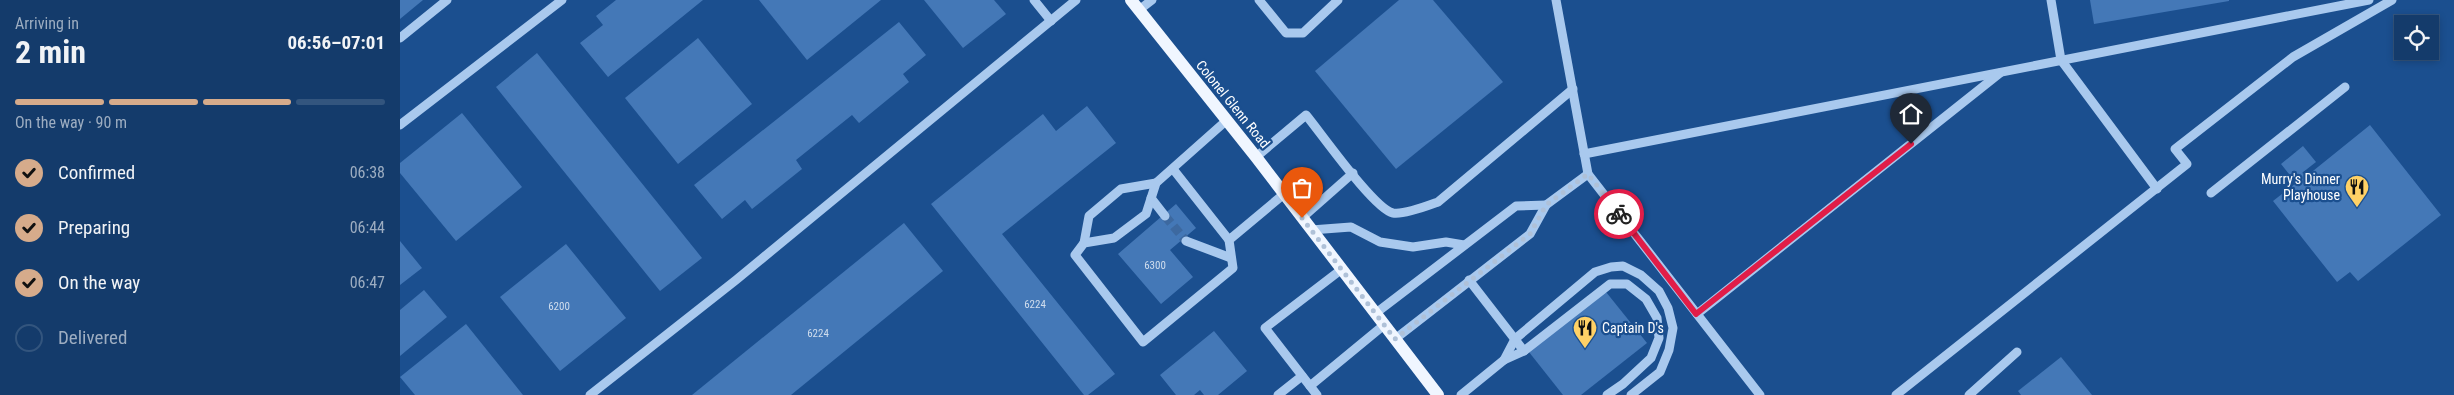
<!DOCTYPE html>
<meta charset="utf-8">
<style>
:root{--surface:#143b6b;--page:#214673;--text:#f1f3f6;--muted:#9dadc1;--line:#33557e;--accent:#d6ab8b}
body{margin:0;font-family:"Roboto Condensed",sans-serif;background:var(--page);color:var(--text);height:100vh;display:flex;flex-direction:column;font-size:19px;white-space:nowrap}
*{box-sizing:border-box;margin:0}
p{font-size:16px;color:var(--muted)}
.icon{flex:none;width:28px;height:28px;fill:none;stroke:currentColor;stroke-width:2;stroke-linecap:round;stroke-linejoin:round}
.map{position:relative;flex:1;overflow:hidden}
.sheet{display:flex;flex-direction:column;background:var(--surface);width:400px}
.sheet>*{flex:none}
.buttons{position:absolute;left:1994px;top:15px;display:grid;gap:10px}
.buttons a{display:grid;place-items:center;width:45px;height:45px;border-radius:0px;background:var(--surface);box-shadow:0 2px 8px #0003,0 0 0 1px var(--line);font-size:25px}
.pin{position:absolute;display:grid;place-items:center;width:42px;height:42px;color:#fff;margin:-51px -21px;border-radius:50% 50% 50% 0;rotate:-45deg;box-shadow:0 0 5px #0007}
.pin .icon{rotate:45deg}
.courier{position:absolute;display:grid;place-items:center;width:50px;height:50px;margin:-25px;border:4px solid #e11d48;border-radius:50%;background:#fff;color:#222;box-shadow:0 1px 6px #0007}
.head em{font-style:normal;font-weight:700}
.head div{display:flex;flex-direction:column-reverse}
.head{display:flex;align-items:center;justify-content:space-between;height:85px;padding:0 15px}
h1{font-size:32px;font-weight:700;line-height:38px}
.bar{display:grid;grid-template-columns:repeat(4,1fr);gap:8px 5px;align-content:center;height:60px;padding:0 15px}
.bar i{height:6px;border-radius:4px;background:var(--line)}
.bar .current{background:var(--accent)}
.bar p{grid-column:span 4}
ol{padding:0 15px;list-style:none}
li{display:flex;align-items:center;gap:15px;height:55px}
li p{margin-inline-start:auto}
li .icon{padding:5px;border-radius:50%;background:var(--accent);color:#111;stroke-width:4}
li:last-child{color:var(--muted)}
li i{width:28px;height:28px;border:2px solid var(--line);border-radius:50%}
main{display:flex;flex:1;min-height:0}
.map>svg:first-child{display:block}
.building{fill:#4478b7}
.lines{fill:none;stroke-linecap:round;stroke-linejoin:round}
.minor-tunnel{stroke:#3d69a0;stroke-width:9;stroke-dasharray:9 4.5;stroke-linecap:butt}
.minor{stroke:#a9c9ee;stroke-width:9}
.major{stroke:#f0f6ff;stroke-width:12}
.done{stroke:#afc1d8;stroke-width:5;stroke-dasharray:0 9}
.route{stroke:#e11d48;stroke-width:6}
.labels{text-anchor:middle;dominant-baseline:central;stroke-width:4.5;stroke-linejoin:round;paint-order:stroke}
.number-label{font-size:11px;fill:#d0dded}
.street-label{font-size:14px;fill:#fff;stroke:#1b4f8f}
.poi-label{font-size:14px;fill:#fff;stroke:#1b4f8f;text-anchor:end}
</style>
<main>
<section class="sheet">
<div class="head"><div><h1>2 min</h1><p>Arriving in</p></div><em>06:56–07:01</em></div>
<div class="bar"><i class="current"></i><i class="current"></i><i class="current"></i><i></i><p>On the way · 90 m</p></div>
<ol>
<li><svg class="icon" aria-label="check" viewBox="0 0 24 24"><path d="M5 12l5 5 9-10"/></svg>Confirmed<p>06:38</p></li>
<li><svg class="icon" aria-label="check" viewBox="0 0 24 24"><path d="M5 12l5 5 9-10"/></svg>Preparing<p>06:44</p></li>
<li><svg class="icon" aria-label="check" viewBox="0 0 24 24"><path d="M5 12l5 5 9-10"/></svg>On the way<p>06:47</p></li>
<li><i></i>Delivered</li>
</ol>
</section>
<div class="map">
<svg width="2054" height="395" viewBox="0 0 2054 395">
<rect width="100%" height="100%" fill="#1b4f8f"/>
<g class="building">
<path d="M 0,0 L 23,0 L 0,19 Z"/>
<path d="M 216,0 L 303,0 L 208,77 L 180,43 L 203,25 L 196,16 Z"/>
<path d="M 359,0 L 481,0 L 407,60 Z"/>
<path d="M 524,0 L 594,0 L 606,14 L 563,48 Z"/>
<path d="M 999,0 L 1033,0 L 1103,82 L 996,169 L 915,71 Z"/>
<path d="M 1690,0 L 1829,0 L 1829,1 L 1694,24 Z"/>
<path d="M 499,22 L 526,55 L 503,74 L 509,82 L 459,123 L 452,115 L 396,160 L 402,169 L 352,209 L 345,200 L 322,219 L 294,185 Z"/>
<path d="M 298,38 L 352,104 L 278,164 L 225,98 Z"/>
<path d="M 137,53 L 302,258 L 260,291 L 96,87 Z"/>
<path d="M 687,106 L 716,143 L 602,234 L 715,374 L 688,395 L 684,395 L 531,204 L 643,114 L 656,131 Z"/>
<path d="M 62,113 L 122,187 L 56,241 L 0,173 L 0,163 Z"/>
<path d="M 1970,125 L 2041,215 L 1958,281 L 1950,272 L 1937,282 L 1873,201 L 1896,183 L 1881,164 L 1903,146 L 1916,162 L 1902,173 L 1908,175 Z"/>
<path d="M 776,204 L 796,228 L 770,250 L 793,277 L 761,304 L 718,254 Z"/>
<path d="M 504,223 L 543,271 L 391,395 L 292,395 Z"/>
<path d="M 0,241 L 22,268 L 0,285 Z"/>
<path d="M 166,244 L 226,318 L 160,371 L 100,297 Z"/>
<path d="M 1202,287 L 1247,343 L 1181,395 L 1163,395 L 1125,347 Z"/>
<path d="M 24,290 L 47,317 L 0,356 L 0,310 Z"/>
<path d="M 66,324 L 123,395 L 15,395 L 0,377 Z"/>
<path d="M 814,331 L 847,371 L 818,395 L 804,395 L 800,390 L 794,395 L 776,395 L 760,375 Z"/>
<path d="M 1661,357 L 1692,395 L 1621,395 L 1618,391 Z"/>
</g>
<g class="lines">
<path class="minor-tunnel" d="M 765,216 L 786,241"/>
<g class="minor">
<path d="M 634,0 L 651,21"/>
<path d="M 859,0 L 886,33 L 903,33 L 938,0"/>
<path d="M 1156,0 L 1188,174 L 1360,395"/>
<path d="M 1651,0 L 1661,60 L 1757,189"/>
<path d="M 739,10 L 752,0"/>
<path d="M 0,38 L 47,0"/>
<path d="M 827,120 L 756,183 L 746,214 L 714,238 L 684,243 L 675,255 L 743,342 L 833,268 L 829,240 L 884,194"/>
<path d="M 0,125 L 162,0"/>
<path d="M 1184,154 L 1969,0"/>
<path d="M 856,157 L 906,115 C 921,133 974,209 993,213 C 1004,215 1027,206 1038,202 L 1173,89"/>
<path d="M 773,169 L 829,240"/>
<path d="M 1811,193 L 1945,87"/>
<path d="M 751,198 L 765,216"/>
<path d="M 902,218 L 953,173"/>
<path d="M 911,230 L 951,227 L 980,242 L 1013,247 L 1046,242 L 1064,245"/>
<path d="M 786,241 L 831,258"/>
<path d="M 684,243 L 689,216 L 721,189 L 756,183"/>
<path d="M 1069,280 L 1124,351"/>
<path d="M 976,313 L 1116,206 L 1146,205"/>
<path d="M 1297,314 L 1600,73"/>
<path d="M 995,339 L 1130,234 L 1146,205 L 1188,174"/>
<path d="M 1104,360 L 1115,339 L 1195,272 L 1211,267 L 1223,266 L 1241,275 L 1259,291 L 1268,308 L 1273,328 L 1269,350 L 1260,372 L 1231,395"/>
<path d="M 910,386 L 984,325"/>
<path d="M 190,395 L 336,280 L 676,0"/>
<path d="M 878,395 L 902,376"/>
<path d="M 917,395 L 865,328 L 942,269"/>
<path d="M 1061,395 L 1104,360 L 1124,351 L 1210,284 L 1227,284 L 1246,299 L 1257,318 L 1259,338 L 1251,358 L 1223,384 L 1207,395"/>
<path d="M 1496,395 L 1787,164 L 1775,149 L 1893,57 L 1992,0"/>
<path d="M 1569,395 L 1617,352"/>
</g>
<path class="major" d="M 731,0 L 856,157 L 1038,395"/>
</g>
<g class="lines">
<path class="done" d="M 902,218 L 995,339 L 1130,234 L 1146,205 L 1188,174 L 1219,214"/>
<path class="route" d="M 1219,214 L 1296,314 L 1511,144"/>
</g>
<defs>
<symbol id="restaurant-pin" viewBox="-11 -11 22 30"><path d="M0 17L-7.5 6A9.5 9.5 0 1 1 7.5 6Z" fill="#ffd166" stroke="#1b4f8f"/><path d="M-5-6h1v4h1v-4h1v4h1v-4h1v5L-1.5 .5V6h-2V.5L-5-1ZM5-6V6H3V1.5H1.5Q1.5-4 5-6Z" fill="#111"/></symbol>
</defs>
<g fill-rule="evenodd">
<use href="#restaurant-pin" x="1943" y="173" width="28" height="38"/>
<use href="#restaurant-pin" x="1171" y="314" width="28" height="38"/>
</g>
<g class="labels">
<g class="number-label">
<text x="755" y="265">6300</text>
<text x="635" y="304">6224</text>
<text x="159" y="306">6200</text>
<text x="418" y="333">6224</text>
</g>
<g class="street-label">
<text transform="translate(833 104) rotate(51)">Colonel Glenn Road</text>
</g>
<g class="poi-label">
<text x="1940" y="179">Murry's Dinner<tspan x="1940" dy="16">Playhouse</tspan></text>
<text x="1202" y="328" text-anchor="start">Captain D's</text>
</g>
</g>
</svg>
<div class="buttons">
<a><svg class="icon" aria-label="locate" viewBox="0 0 24 24"><circle cx="12" cy="12" r="6"/><path d="M12 2v4M12 18v4M2 12h4M18 12h4"/></svg></a>
</div>
<div class="pin" style="left:902px;top:218px;background:#ea580c"><svg class="icon" aria-label="bag" viewBox="0 0 24 24"><path d="M5 8h14l-1 12H6zM9 8a3 3 0 0 1 6 0"/></svg></div>
<div class="pin" style="left:1511px;top:144px;background:#1f2937"><svg class="icon" aria-label="home" viewBox="0 0 24 24"><path d="M3 11l9-7 9 7M6 9v11h12V9"/></svg></div>
<div class="courier" style="left:1219px;top:214px"><svg class="icon" aria-label="bike" viewBox="0 0 24 24"><circle cx="6" cy="16" r="4"/><circle cx="18" cy="16" r="4"/><path d="M6 16l4-8h5l3 8M10 8l3 8H6M13 5h3"/></svg></div>
</div>
</main>
